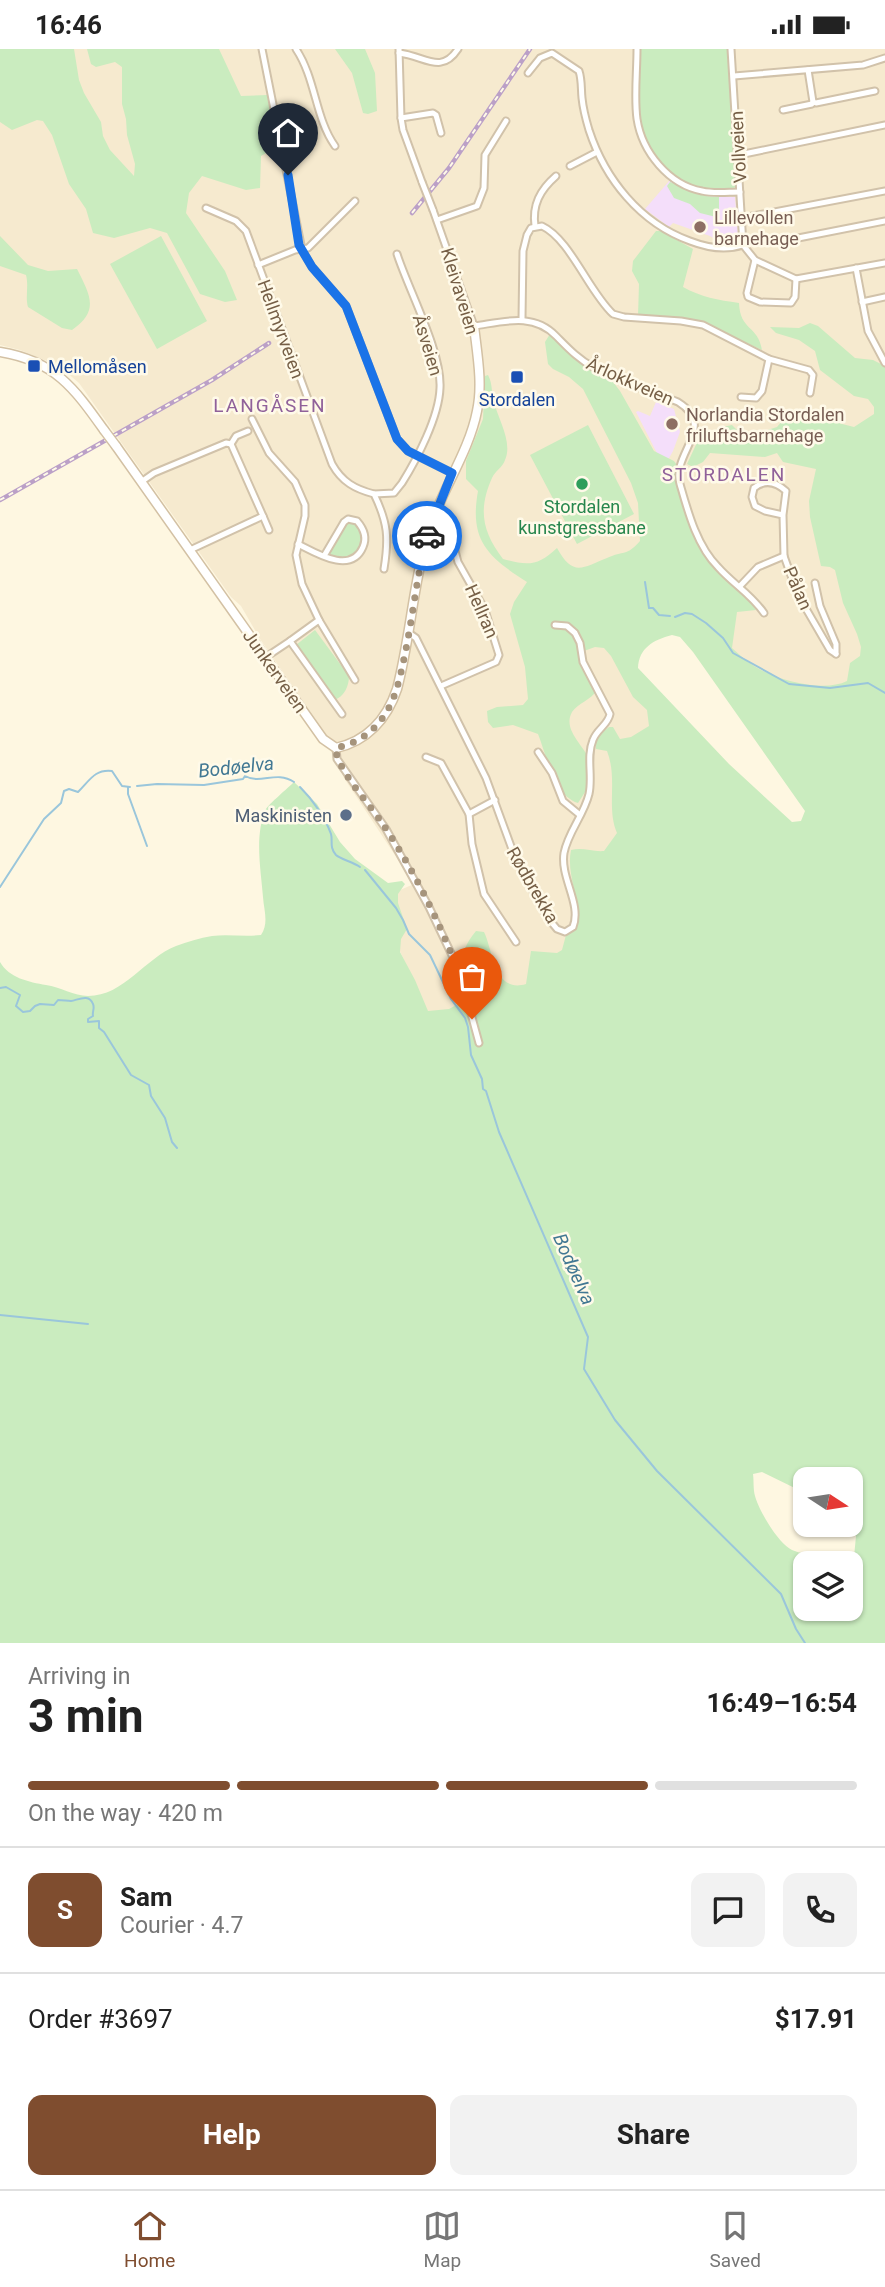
<!DOCTYPE html>
<meta charset="utf-8">
<style>
:root{--surface:#fff;--page:#f2f2f2;--text:#222;--muted:#767676;--line:#e0e0e0;--accent:#7f4d2f}
body{margin:0;font-family:Roboto,sans-serif;background:var(--page);color:var(--text);height:100vh;display:flex;flex-direction:column;font-size:26px;white-space:nowrap}
*{box-sizing:border-box;margin:0}
p{font-size:23px;color:var(--muted)}
.icon{flex:none;width:38px;height:38px;fill:none;stroke:currentColor;stroke-width:2;stroke-linecap:round;stroke-linejoin:round}
.map{position:relative;height:1594px;overflow:hidden}
.drawer{display:flex;flex-direction:column;background:var(--surface);flex:1}
.drawer>*{flex:none}
.needle{width:46px;rotate:102deg}
.fabs{position:absolute;left:793px;top:1418px;display:grid;gap:14px}
.fabs a{display:grid;place-items:center;width:70px;height:70px;border-radius:14px;background:var(--surface);box-shadow:0 2px 5px #0004;font-size:35px}
.pin{position:absolute;display:grid;place-items:center;width:60px;height:60px;color:#fff;margin:-72px -30px;border-radius:50% 50% 50% 0;rotate:-45deg;box-shadow:0 0 7px #0007}
.pin .icon{rotate:45deg}
.courier{position:absolute;display:grid;place-items:center;width:70px;height:70px;margin:-35px;border:5px solid #1a73e8;border-radius:50%;background:#fff;color:#222;box-shadow:0 2px 9px #0007}
.headline em{font-style:normal;font-weight:700}
.headline div{display:flex;flex-direction:column-reverse}
.headline{display:flex;align-items:center;justify-content:space-between;height:119px;padding:0 28px}
h1{font-size:46px;font-weight:700;line-height:52px}
.bar{display:grid;grid-template-columns:repeat(4,1fr);gap:10px 7px;align-content:center;height:84px;padding:0 28px}
.bar i{height:9px;border-radius:5px;background:var(--line)}
.bar .active{background:var(--accent)}
.bar p{grid-column:span 4}
.line{display:flex;align-items:center;gap:18px;padding:0 28px;border-top:2px solid var(--line)}
.line div{flex:1}
.round{display:grid;place-items:center;flex:none;width:74px;height:74px;border-radius:14px;background:var(--page)}
.button{display:flex;gap:14px;margin-top:auto;padding:14px 28px}
.button a{flex:1;height:80px;border-radius:14px;background:var(--accent);color:#fff;font-size:28px;font-weight:700;line-height:80px;text-align:center}
.button a+a{background:var(--page);color:var(--text)}
.status{display:flex;justify-content:space-between;align-items:center;height:49px;padding:0 35px;background:var(--surface);direction:ltr}
.status svg{height:19px;fill:currentColor}
.dock{display:flex;justify-content:space-around;align-items:center;height:98px;border-top:2px solid var(--line);background:var(--surface);font-size:19px;color:var(--muted)}
.dock a{display:grid;justify-items:center;gap:4px}
.dock .active{color:var(--accent)}
.map>svg:first-child{display:block}
.residential{fill:#f6eacf}
.education{fill:#f4defa}
.green{fill:#caecbf;fill-rule:evenodd}
.lines{fill:none;stroke-linecap:round;stroke-linejoin:round}
.stream{stroke:#9ac6db;stroke-width:2}
.street-casing{stroke:#d1c2aa;stroke-width:9}
.secondary-casing{stroke:#d3c1a4;stroke-width:11}
.street{stroke:#fff;stroke-width:5}
.secondary{stroke:#fff;stroke-width:8}
.rail-casing{stroke:#bba0c7;stroke-width:4.5}
.rail{stroke:#fffae9;stroke-width:2;stroke-dasharray:5;stroke-linecap:butt}
.street-bridge-casing{stroke:#d1c2aa;stroke-width:9;stroke-linecap:butt}
.secondary-bridge-casing{stroke:#d3c1a4;stroke-width:11;stroke-linecap:butt}
.street-bridge{stroke:#fff;stroke-width:5}
.secondary-bridge{stroke:#fff;stroke-width:8}
.done{stroke:#a6947c;stroke-width:7;stroke-dasharray:0 12.6}
.route{stroke:#1a73e8;stroke-width:9}
.education-dot{fill:#8d6e63;stroke:#fffae9;stroke-width:2.5}
.transit-dot{fill:#1a4fb4;stroke:#fffae9;stroke-width:2.5}
.leisure-dot{fill:#2e9e5b;stroke:#fffae9;stroke-width:2.5}
.service-dot{fill:#5c6f8a;stroke:#fffae9;stroke-width:2.5}
.labels{text-anchor:middle;dominant-baseline:central;stroke-width:5;stroke-linejoin:round;paint-order:stroke}
.street-label{font-size:18px;fill:#765f46;stroke:#fffae9}
.education-label{font-size:18px;fill:#785e54;stroke:#fffae9;text-anchor:start}
.transit-label{font-size:18px;fill:#164399;stroke:#fffae9;text-anchor:start}
.leisure-label{font-size:18px;fill:#27864d;stroke:#fffae9}
.service-label{font-size:18px;fill:#4e5e75;stroke:#fffae9;text-anchor:end}
.neighbourhood-label{font-size:19px;letter-spacing:2px;fill:#90619a;stroke:#fffae9}
.water-label{font-size:19px;font-style:italic;fill:#427893;stroke:#fffae9}
</style>
<div class="status"><b>16:46</b><svg viewBox="0 0 49 12"><path d="M0 12V9h3v3zM5 12V6h3v6zM10 12V3h3v9zM15 12V0h3v12zM26 1h20v11H26zM47 4h2v5h-2z"/></svg></div>
<div class="map">
<svg width="885" height="1594" viewBox="0 0 885 1594">
<rect width="100%" height="100%" fill="#fef7e1"/>
<path class="residential" d="M 0,0 L 885,0 L 885,362 L 868,614 L 841,670 L 717,624 L 680,542 L 594,577 L 654,670 L 595,909 L 474,968 L 428,964 L 398,898 L 393,844 L 414,835 L 344,729 L 324,682 L 260,590 L 241,557 L 231,548 L 79,334 L 59,317 L 20,301 L 0,296 Z"/>
<g class="education">
<path d="M 670,131 L 688,141 L 707,147 L 735,148 L 738,188 L 735,193 L 720,195 L 713,193 L 713,189 L 710,187 L 673,174 L 669,178 L 645,160 Z"/>
<path d="M 656,353 L 674,360 L 680,383 L 673,402 L 664,418 L 636,363 L 638,362 L 650,367 Z"/>
</g>
<g class="green">
<path d="M 0,0 L 74,0 L 79,31 L 84,44 L 101,73 L 103,87 L 110,101 L 134,127 L 135,115 L 127,86 L 126,70 L 122,55 L 122,18 L 115,13 L 96,18 L 91,15 L 87,0 L 219,0 L 241,47 L 267,46 L 278,97 L 261,107 L 260,139 L 246,141 L 202,127 L 189,144 L 186,164 L 225,222 L 237,251 L 225,253 L 200,245 L 167,184 L 150,179 L 114,189 L 93,184 L 86,160 L 69,135 L 52,86 L 43,72 L 37,71 L 12,81 L 0,73 Z"/>
<path d="M 335,0 L 365,0 L 375,24 L 377,62 L 368,65 L 363,64 L 352,24 Z"/>
<path d="M 639,0 L 728,0 L 737,135 L 736,138 C 697,154 653,119 642,82 C 634,57 639,26 639,0 Z"/>
<path d="M 670,133 L 706,147 L 719,148 L 719,166 L 716,168 L 700,164 L 690,155 L 674,149 L 667,137 Z"/>
<path d="M 656,182 L 661,182 L 693,200 L 683,238 C 701,248 718,251 739,254 C 740,282 758,276 762,301 L 701,273 L 638,267 L 639,235 L 632,222 L 633,212 Z"/>
<path d="M 0,187 L 28,216 L 48,222 L 77,220 C 90,246 100,262 72,281 L 62,279 L 28,258 C 25,248 29,237 26,226 L 0,217 Z"/>
<path d="M 161,187 L 207,272 L 157,300 L 110,215 Z"/>
<path d="M 810,274 L 818,277 L 855,309 L 873,311 L 885,317 L 885,1594 L 0,1594 L 0,913 C 9,929 29,933 46,936 C 60,938 74,947 88,947 C 124,947 145,909 176,897 C 187,893 200,889 212,887 C 228,885 244,888 261,886 C 269,874 264,862 263,848 C 261,821 254,786 266,760 C 269,755 288,739 294,733 L 317,755 L 340,793 L 355,810 L 388,834 L 402,832 L 405,835 L 398,845 L 398,854 L 407,880 L 401,890 L 400,903 L 415,931 L 428,962 L 449,960 L 469,949 C 460,923 457,904 476,882 L 484,883 C 493,901 494,945 526,935 L 531,902 L 557,904 L 562,901 L 566,886 L 578,875 C 580,849 566,825 571,801 C 583,798 592,803 604,802 L 617,784 C 606,759 618,730 607,702 L 596,700 L 595,689 L 609,678 L 613,678 L 620,690 L 631,688 L 649,677 L 647,661 L 633,648 L 611,607 L 604,599 L 595,598 L 584,602 L 583,609 L 597,641 C 591,651 578,654 572,663 C 560,685 595,702 592,724 C 591,735 584,745 578,754 C 553,746 547,707 538,685 L 513,676 L 493,679 L 488,673 L 487,662 L 497,658 L 523,656 L 528,650 L 525,618 L 510,565 L 514,553 L 527,533 C 488,508 469,492 478,442 L 466,430 L 466,412 L 483,370 L 485,327 L 488,326 C 493,335 491,344 494,353 C 498,370 513,393 505,411 C 503,418 495,422 492,429 C 478,460 482,483 503,510 C 528,517 538,517 557,499 C 573,528 582,519 607,509 C 624,501 626,508 640,492 L 638,454 L 631,434 L 583,340 L 569,328 L 553,320 L 548,315 L 545,293 L 550,285 L 580,314 L 610,329 L 620,342 L 654,402 L 674,412 L 677,416 L 677,435 L 699,498 L 709,513 L 746,548 L 756,561 L 737,563 L 732,599 C 739,605 746,612 754,617 C 776,631 823,644 847,632 L 850,614 L 860,607 L 861,598 L 857,585 L 843,554 L 835,521 L 830,518 L 821,517 L 810,468 L 809,452 L 816,420 L 783,413 L 777,404 L 765,408 L 710,404 L 703,413 L 693,418 L 687,415 L 701,385 C 712,384 719,378 732,376 L 742,386 L 748,387 L 777,378 L 789,364 L 803,365 L 854,378 L 874,365 L 874,358 L 868,350 L 854,347 L 820,321 L 815,302 L 799,291 L 776,284 L 770,278 L 799,279 ZM 672,586 L 680,588 L 693,603 L 805,762 L 801,772 L 792,773 L 729,715 L 638,619 C 639,599 653,591 672,586 ZM 762,1423 L 805,1444 L 805,1430 L 850,1430 L 850,1475 L 848,1475 L 856,1487 L 854,1508 L 847,1511 C 830,1508 808,1508 792,1501 C 778,1494 759,1462 755,1447 C 753,1440 754,1432 753,1425 ZM 805,1514 L 850,1514 L 850,1559 L 805,1559 Z"/>
<path d="M 588,376 L 634,465 L 577,495 L 530,406 Z"/>
<path d="M 351,473 L 361,479 C 366,500 350,515 329,507 C 331,495 340,477 351,473 Z"/>
<path d="M 315,581 L 349,627 C 349,637 344,648 334,651 L 296,596 Z"/>
</g>
<g class="lines">
<g class="stream">
<path d="M 645,533 L 649,559 L 653,559 L 659,566 L 670,567"/>
<path d="M 675,568 L 685,564 L 692,565 L 706,574 L 723,589 L 733,604 L 789,635 L 830,639 L 868,634 L 885,644"/>
<path d="M 137,737 L 157,735 L 204,736 L 243,730 L 245,727 C 261,736 276,721 294,733"/>
<path d="M 128,738 L 128,745 L 147,797"/>
<path d="M 300,738 C 312,750 325,768 331,785 C 333,792 329,798 336,806 C 340,810 353,813 360,818"/>
<path d="M 365,821 L 396,859 L 403,871 L 409,885 L 430,906 L 451,950 L 465,969 L 468,978 L 471,1006 L 482,1030 L 483,1040 L 486,1042 L 499,1083 L 588,1288 L 584,1320 L 615,1371 L 657,1422 L 781,1545 L 796,1580 L 805,1594"/>
<path d="M 0,838 L 44,770 L 61,754 L 64,742 L 69,740 L 78,743 C 90,731 95,720 112,722 L 122,737 L 130,738"/>
<path d="M 0,939 L 6,938 L 20,946 L 16,957 L 23,963 L 30,962 L 35,957 L 40,955 L 54,956 L 58,951 C 63,951 67,952 71,952 C 78,951 89,944 93,955 C 95,959 92,963 93,967 L 88,970 L 88,973 L 99,972 L 99,979 L 104,983 L 131,1026 L 149,1036 L 151,1047 L 165,1069 L 172,1093 L 177,1099"/>
<path d="M 0,1266 L 88,1275"/>
</g>
<defs>
<g id="street">
<path d="M 262,0 L 302,201 L 312,218 L 346,257 L 397,390 L 408,402 L 452,424"/>
<path d="M 296,0 C 316,30 315,69 335,97"/>
<path d="M 399,0 L 401,69 L 403,81 L 422,133"/>
<path d="M 637,0 C 637,23 634,48 637,70 C 642,103 669,136 702,142 C 714,145 728,143 740,143"/>
<path d="M 731,0 L 743,196"/>
<path d="M 399,4 C 425,7 441,26 458,0"/>
<path d="M 808,21 L 813,53 L 816,54 L 875,42"/>
<path d="M 528,24 L 540,9 L 552,4 L 579,22 C 582,31 581,40 582,49 C 583,59 586,71 589,81 C 605,130 640,174 690,192 C 708,199 725,202 743,196"/>
<path d="M 734,27 L 863,16 L 885,9"/>
<path d="M 783,61 L 812,55 L 813,53"/>
<path d="M 401,69 L 433,64 L 436,66 L 441,84"/>
<path d="M 739,106 L 885,76"/>
<path d="M 570,117 L 597,103"/>
<path d="M 206,159 L 236,172 L 246,182 L 332,415 C 342,433 355,440 374,445 C 388,474 389,489 384,520"/>
<path d="M 433,161 L 474,277 C 503,273 533,263 556,287 C 567,298 578,310 593,318 C 619,333 650,342 678,353 C 718,378 671,404 680,435 C 688,463 697,497 718,518 C 733,535 751,545 764,564"/>
<path d="M 742,169 L 885,142"/>
<path d="M 437,171 L 477,157 L 484,139 L 485,106 L 506,72"/>
<path d="M 535,177 C 532,156 540,141 556,127"/>
<path d="M 788,191 L 885,172"/>
<path d="M 743,196 L 755,211 L 796,230 L 885,214"/>
<path d="M 755,211 L 747,244 L 748,248 L 760,253 L 791,254 L 795,248 L 796,230"/>
<path d="M 258,216 L 295,201 L 308,199 L 355,152"/>
<path d="M 856,219 L 868,282 L 885,314"/>
<path d="M 862,253 L 885,248"/>
<path d="M 522,270 L 523,202 L 527,186 L 531,179 L 542,177 C 570,190 589,243 613,265 L 624,268 L 681,272 L 703,276 L 769,310 L 809,321 L 813,326 L 810,344"/>
<path d="M 741,348 L 756,349 L 762,342 L 769,310"/>
<path d="M 252,370 L 269,404 L 295,433 L 305,456 L 305,467 L 296,506 L 302,535 L 319,571"/>
<path d="M 141,433 L 154,424 L 226,394 L 231,395 L 236,387 L 248,382"/>
<path d="M 374,445 L 394,444 L 402,434 C 417,410 439,368 440,339 C 442,303 409,242 397,205"/>
<path d="M 438,457 L 445,465 L 458,513 L 485,561 L 499,606 L 496,613 L 441,637"/>
<path d="M 783,466 L 765,462 L 755,457 L 752,448 L 754,439 C 765,430 776,433 786,442 L 783,466 L 784,507 L 798,546 L 830,601 L 836,605"/>
<path d="M 263,467 L 269,481"/>
<path d="M 298,495 C 316,504 351,526 363,498 C 367,489 364,480 357,472 L 348,470 L 344,473 L 324,507"/>
<path d="M 190,501 L 263,467 L 231,395"/>
<path d="M 815,534 L 820,557 L 836,595 L 836,605"/>
<path d="M 740,537 L 758,518 L 784,507"/>
<path d="M 409,584 L 416,589 L 486,729 L 516,811 L 547,868 L 557,880 L 565,883 L 573,878 C 582,855 560,829 564,804 C 568,783 584,766 589,745 C 593,727 586,708 593,691 C 597,680 608,676 610,665 L 583,613 L 580,594 L 575,584 L 567,577 L 555,576"/>
<path d="M 266,608 L 290,592"/>
<path d="M 342,665 L 290,592 L 319,571 L 355,631"/>
<path d="M 336,699 L 337,710 L 386,780 L 429,858 L 459,921 L 479,994"/>
<path d="M 538,703 L 552,724 L 563,752 L 580,766"/>
<path d="M 426,708 L 441,714 L 469,765 L 472,795 L 484,845 L 516,893"/>
<path d="M 469,765 L 495,751"/>
</g>
<g id="secondary">
<path d="M 0,303 C 55,312 74,339 104,381"/>
<path d="M 116,397 L 323,690 L 336,699 C 367,692 387,670 397,640 C 410,590 413,537 427,487 C 439,445 469,404 477,362 C 483,335 477,304 474,277"/>
</g>
</defs>
<use href="#street" class="street-casing"/>
<use href="#secondary" class="secondary-casing"/>
<use href="#street" class="street"/>
<use href="#secondary" class="secondary"/>
<defs>
<g id="rail">
<path d="M 412,164 L 449,119 L 530,0"/>
<path d="M 0,451 L 212,331 L 269,294"/>
</g>
</defs>
<use href="#rail" class="rail-casing"/>
<use href="#rail" class="rail"/>
<defs>
<path id="street-bridge" d="M 422,133 L 433,161"/>
<path id="secondary-bridge" d="M 104,381 L 116,397"/>
</defs>
<use href="#street-bridge" class="street-bridge-casing"/>
<use href="#secondary-bridge" class="secondary-bridge-casing"/>
<use href="#street-bridge" class="street-bridge"/>
<use href="#secondary-bridge" class="secondary-bridge"/>
</g>
<g class="lines">
<path class="done" d="M 427,487 C 417,526 413,566 405,605 C 400,628 396,652 381,671 C 370,686 354,695 336,699 C 334,716 369,755 380,771 C 418,826 457,905 472,970"/>
<path class="route" d="M 288,126 L 299,196 L 312,218 L 346,257 L 397,390 L 408,402 L 452,424 L 427,487"/>
</g>
<g class="education-dot">
<circle cx="700" cy="178" r="7"/>
<circle cx="672" cy="375" r="7"/>
</g>
<g class="transit-dot">
<rect x="27" y="310" width="14" height="14" rx="3.5"/>
<rect x="510" y="321" width="14" height="14" rx="3.5"/>
</g>
<circle class="leisure-dot" cx="582" cy="435" r="7"/>
<circle class="service-dot" cx="346" cy="766" r="7"/>
<g class="labels">
<g class="street-label">
<text transform="translate(738 98) rotate(-93)">Vollveien</text>
<text transform="translate(460 242) rotate(73)">Kleivaveien</text>
<text transform="translate(281 280) rotate(70)">Hellmyrveien</text>
<text transform="translate(428 296) rotate(73)">Åsveien</text>
<text transform="translate(630 332) rotate(24)">Årlokkveien</text>
<text transform="translate(798 539) rotate(66)">Pålan</text>
<text transform="translate(482 562) rotate(66)">Hellran</text>
<text transform="translate(275 622) rotate(55)">Junkerveien</text>
<text transform="translate(533 836) rotate(60)">Rødbrekka</text>
</g>
<g class="education-label">
<text x="714" y="168">Lillevollen<tspan x="714" dy="21">barnehage</tspan></text>
<text x="686" y="365">Norlandia Stordalen<tspan x="686" dy="21">friluftsbarnehage</tspan></text>
</g>
<g class="transit-label">
<text x="48" y="317">Mellomåsen</text>
<text x="517" y="350" text-anchor="middle">Stordalen</text>
</g>
<g class="leisure-label">
<text x="582" y="457">Stordalen<tspan x="582" dy="21">kunstgressbane</tspan></text>
</g>
<g class="service-label">
<text x="332" y="766">Maskinisten</text>
</g>
<g class="neighbourhood-label">
<text x="270" y="356">LANGÅSEN</text>
<text x="724" y="425">STORDALEN</text>
</g>
<g class="water-label">
<text transform="translate(236 718) rotate(-6)">Bodøelva</text>
<text transform="translate(574 1220) rotate(66)">Bodøelva</text>
</g>
</g>
</svg>
<div class="fabs">
<a><svg class="needle" viewBox="-14 -14 28 28"><path d="M0-13l5 13h-10z" fill="#e53935"/><path d="M0 13l5-13h-10z" fill="#767676"/></svg></a>
<a><svg class="icon" aria-label="layers" viewBox="0 0 24 24"><path d="M12 4l9 5-9 5-9-5zM3 14l9 5 9-5"/></svg></a>
</div>
<div class="pin" style="left:472px;top:970px;background:#ea580c"><svg class="icon" aria-label="bag" viewBox="0 0 24 24"><path d="M5 8h14l-1 12H6zM9 8a3 3 0 0 1 6 0"/></svg></div>
<div class="pin" style="left:288px;top:126px;background:#1f2937"><svg class="icon" aria-label="home" viewBox="0 0 24 24"><path d="M3 11l9-7 9 7M6 9v11h12V9"/></svg></div>
<div class="courier" style="left:427px;top:487px"><svg class="icon" aria-label="car" viewBox="0 0 24 24"><path d="M5 17H2v-5l4-1 3-4h7l3 4 3 1v5h-3M9 17h6M6 11h13"/><circle cx="7" cy="17" r="2"/><circle cx="17" cy="17" r="2"/></svg></div>
</div>
<section class="drawer">
<div class="headline"><div><h1>3 min</h1><p>Arriving in</p></div><em>16:49–16:54</em></div>
<div class="bar"><i class="active"></i><i class="active"></i><i class="active"></i><i></i><p>On the way · 420 m</p></div>
<div class="line" style="height:126px"><b class="round" style="background:var(--accent);color:#fff">S</b><div><b>Sam</b><p>Courier · 4.7</p></div><a class="round"><svg class="icon" aria-label="chat" viewBox="0 0 24 24"><path d="M4 5h16v11H9l-5 4z"/></svg></a><a class="round"><svg class="icon" aria-label="phone" viewBox="0 0 24 24"><path d="M5 4h4l2 5-3 2q2 4 5 5l2-3 5 2v4C11 20 4 13 5 4z"/></svg></a></div>
<div class="line" style="height:91px"><div>Order #3697</div><b>$17.91</b></div>
<div class="button"><a>Help</a><a>Share</a></div>
</section>
<nav class="dock">
<a class="active"><svg class="icon" aria-label="home" viewBox="0 0 24 24"><path d="M3 11l9-7 9 7M6 9v11h12V9"/></svg>Home</a>
<a><svg class="icon" aria-label="map" viewBox="0 0 24 24"><path d="M3 6l6-2 6 2 6-2v14l-6 2-6-2-6 2zM9 4v14M15 6v14"/></svg>Map</a>
<a><svg class="icon" aria-label="saved" viewBox="0 0 24 24"><path d="M7 4h10v16l-5-4-5 4z"/></svg>Saved</a>
</nav>
